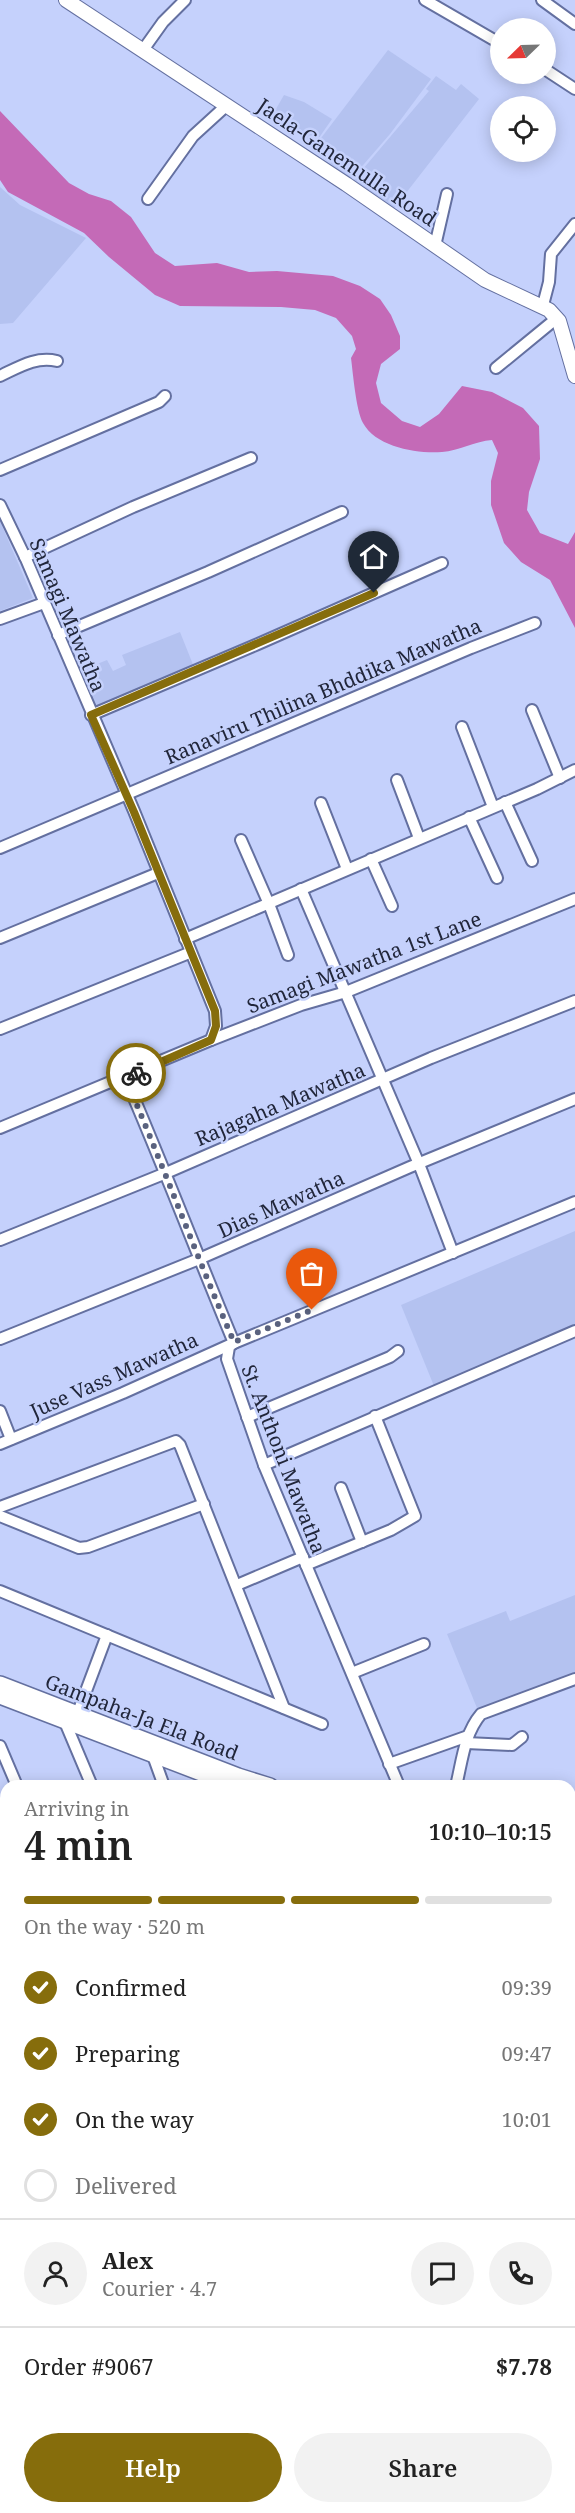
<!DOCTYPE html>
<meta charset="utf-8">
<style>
:root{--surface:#fff;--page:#f2f2f2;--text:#222;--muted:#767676;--line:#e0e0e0;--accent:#866d0c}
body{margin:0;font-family:"Noto Serif",serif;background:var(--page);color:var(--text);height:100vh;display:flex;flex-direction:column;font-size:22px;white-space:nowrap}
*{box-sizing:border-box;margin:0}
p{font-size:20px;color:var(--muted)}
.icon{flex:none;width:33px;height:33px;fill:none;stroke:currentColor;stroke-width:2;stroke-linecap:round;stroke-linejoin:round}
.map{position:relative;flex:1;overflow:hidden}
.details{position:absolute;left:0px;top:1780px;width:576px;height:734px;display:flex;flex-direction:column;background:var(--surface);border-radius:18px 18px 0 0;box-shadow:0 3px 15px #0003}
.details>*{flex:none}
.needle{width:39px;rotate:247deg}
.tools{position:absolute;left:490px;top:18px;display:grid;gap:12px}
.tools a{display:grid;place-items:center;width:66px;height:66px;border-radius:50%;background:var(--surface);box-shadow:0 3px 15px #0003;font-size:30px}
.pin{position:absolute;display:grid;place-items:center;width:51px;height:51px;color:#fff;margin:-62px -26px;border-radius:50% 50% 50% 0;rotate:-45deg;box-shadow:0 0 6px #0007}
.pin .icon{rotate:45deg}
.courier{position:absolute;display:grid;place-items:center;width:60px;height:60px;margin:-30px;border:4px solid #866d0c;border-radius:50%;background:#fff;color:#222;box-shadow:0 2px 8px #0007}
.summary em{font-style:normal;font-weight:600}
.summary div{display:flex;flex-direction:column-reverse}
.summary{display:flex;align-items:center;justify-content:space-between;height:102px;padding:0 24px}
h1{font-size:39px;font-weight:600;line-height:45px}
.bar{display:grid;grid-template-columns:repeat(4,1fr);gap:9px 6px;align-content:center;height:72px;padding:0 24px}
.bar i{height:8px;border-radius:4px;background:var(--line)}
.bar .on{background:var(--accent)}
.bar p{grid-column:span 4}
.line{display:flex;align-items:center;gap:15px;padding:0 24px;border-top:2px solid var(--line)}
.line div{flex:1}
.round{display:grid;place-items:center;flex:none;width:63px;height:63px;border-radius:32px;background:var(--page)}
ol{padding:0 24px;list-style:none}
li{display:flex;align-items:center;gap:18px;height:66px}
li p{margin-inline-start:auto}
li .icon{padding:6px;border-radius:50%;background:var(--accent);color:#fff;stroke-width:4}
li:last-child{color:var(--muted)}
li i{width:33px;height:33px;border:3px solid var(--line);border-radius:50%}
.cta{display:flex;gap:12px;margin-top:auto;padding:12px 24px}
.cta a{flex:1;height:69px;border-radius:36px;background:var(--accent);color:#fff;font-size:24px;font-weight:600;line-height:69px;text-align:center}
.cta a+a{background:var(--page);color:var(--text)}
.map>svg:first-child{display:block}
.built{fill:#b4c2f0}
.water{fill:#c46ab7}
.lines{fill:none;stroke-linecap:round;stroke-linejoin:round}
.stream{stroke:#c46ab7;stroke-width:3}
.minor-casing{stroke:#6470a0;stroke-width:14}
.major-casing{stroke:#6470a0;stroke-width:16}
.highway-casing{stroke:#6470a0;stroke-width:18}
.minor{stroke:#fff;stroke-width:10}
.major{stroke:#fff;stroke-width:14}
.highway{stroke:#fff;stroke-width:15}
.done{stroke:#5a627e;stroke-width:6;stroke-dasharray:0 10.8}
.route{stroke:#866d0c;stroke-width:8}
.labels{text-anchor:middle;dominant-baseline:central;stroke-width:5;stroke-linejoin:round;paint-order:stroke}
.street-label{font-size:20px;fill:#21263a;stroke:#c5d1fc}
</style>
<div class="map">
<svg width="575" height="2513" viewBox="0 0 575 2513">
<rect width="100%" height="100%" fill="#c5d1fc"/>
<g class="built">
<path d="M 388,50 L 431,79 L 390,134 L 351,179 L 312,150 Z"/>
<path d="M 436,76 L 456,90 L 461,84 L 479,99 L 392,211 L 352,182 L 429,91 L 426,89 Z"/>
<path d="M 284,95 L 304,102 L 332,119 L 314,145 L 272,116 Z"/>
<path d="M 0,187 L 20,205 L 86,238 L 13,323 L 0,324 Z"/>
<path d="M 0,521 L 33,598 L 0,611 Z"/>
<path d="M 180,632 L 194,667 L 96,708 L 80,671 L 107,660 L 113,671 L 126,665 L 122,655 Z"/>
<path d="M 575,1231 L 575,1326 L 434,1386 L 401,1305 Z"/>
<path d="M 575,1595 L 575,1675 L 479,1713 L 447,1634 L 506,1611 L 510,1621 Z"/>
</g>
<path class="water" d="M 0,111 L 69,183 L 89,194 L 111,201 L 131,217 L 155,253 L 175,266 L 217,263 L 249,272 L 277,271 L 333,276 L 360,286 L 380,299 L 391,315 L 400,336 L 400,349 L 381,364 L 376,383 L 381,403 L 402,421 L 420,427 L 439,414 L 462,386 L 492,392 L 523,408 L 539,426 L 540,459 L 529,492 L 527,510 L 540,533 L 568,544 L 575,532 L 575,628 L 550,580 L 521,562 L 504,543 L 491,505 L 491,481 L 498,453 L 492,440 C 475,441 459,451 442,452 C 417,454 376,447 363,423 C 356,410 353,373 351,358 L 356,349 L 352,336 L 336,318 L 315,310 L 281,307 L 180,306 L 155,295 L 109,257 L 84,233 L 8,192 L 0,180 Z"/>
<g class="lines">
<g class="stream">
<path d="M 570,2040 L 575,2038"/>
<path d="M 570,2058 L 575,2055"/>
</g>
<defs>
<g id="minor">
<path d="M 425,0 L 501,44"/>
<path d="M 542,0 L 575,24"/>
<path d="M 143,50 L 163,22 L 185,0"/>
<path d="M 546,70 L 575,89"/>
<path d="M 148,199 L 193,136 L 227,105"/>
<path d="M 435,246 L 447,194"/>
<path d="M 543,305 L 549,282 L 551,254 L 575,224"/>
<path d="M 496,368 L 557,318"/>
<path d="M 0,376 C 19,367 36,356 57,361"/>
<path d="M 0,470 L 159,402 L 165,396"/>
<path d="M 0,505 L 26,559 L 134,811 L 215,1011 L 216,1026 L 211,1040"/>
<path d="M 25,557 L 133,507 L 251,458"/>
<path d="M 0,619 L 44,603"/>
<path d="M 58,635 L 208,572 L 342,512"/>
<path d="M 532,710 L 560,778"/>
<path d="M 91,715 L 258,644 L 442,563"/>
<path d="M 462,727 L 493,807"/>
<path d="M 397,780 L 419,838"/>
<path d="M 505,802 L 532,861"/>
<path d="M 321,803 L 347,869"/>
<path d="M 469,817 L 497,878"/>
<path d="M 241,840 L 269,904 L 288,955"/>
<path d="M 0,848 L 471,648 L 535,623"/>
<path d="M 371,859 L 392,906"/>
<path d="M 301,889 L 419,1164 L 453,1253"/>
<path d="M 0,938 L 158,873"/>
<path d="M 185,939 L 537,789 L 575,770"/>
<path d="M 0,1029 L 189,953"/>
<path d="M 125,1077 C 163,1165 197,1254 234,1343"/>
<path d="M 0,1128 L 211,1040 L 301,1005 L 346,992 L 575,899"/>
<path d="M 0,1240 L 166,1173 L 431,1058 L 575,1001"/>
<path d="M 0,1339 L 199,1259 L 410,1167 L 575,1099"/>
<path d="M 233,1343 L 229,1347 L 227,1359 L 264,1465 L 399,1786"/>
<path d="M 0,1411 L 11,1439"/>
<path d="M 247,1417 L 390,1357 L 398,1351"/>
<path d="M 0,1444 L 123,1393 L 234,1343 L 575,1202"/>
<path d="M 264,1465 L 575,1331"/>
<path d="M 341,1488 L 362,1542"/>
<path d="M 0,1507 L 176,1441 L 180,1445 L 284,1708"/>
<path d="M 0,1516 L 79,1548 L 88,1547 L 204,1504"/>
<path d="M 306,1565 L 391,1530 L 415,1516 L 375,1416"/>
<path d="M 237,1585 L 303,1557"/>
<path d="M 0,1591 L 322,1724"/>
<path d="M 352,1673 L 424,1644"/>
<path d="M 77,1715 L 107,1635"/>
<path d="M 65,1722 L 92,1786"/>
<path d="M 466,1743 L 512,1745 L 522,1737"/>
<path d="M 0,1746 L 17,1786"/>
<path d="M 151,1750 L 164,1786"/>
<path d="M 389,1764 L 468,1736"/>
<path d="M 456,1786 C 462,1762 464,1734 481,1714 L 575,1679"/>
<path d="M 0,1919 L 6,1933"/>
<path d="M 570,1991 L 575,1989"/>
<path d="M 570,2064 L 575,2061"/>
<path d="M 0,2093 L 6,2107"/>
<path d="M 570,2169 L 575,2173"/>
<path d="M 0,2224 L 6,2222"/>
<path d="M 570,2246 L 575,2250"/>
<path d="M 0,2258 L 6,2272"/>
<path d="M 0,2310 L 6,2307"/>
<path d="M 570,2319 L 575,2323"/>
<path d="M 570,2333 L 575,2331"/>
<path d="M 0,2350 L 6,2348"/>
<path d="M 570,2353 L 575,2371"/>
<path d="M 0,2423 L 6,2421"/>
<path d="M 235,2508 L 474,2513"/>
<path d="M 532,2508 L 533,2513"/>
<path d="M 92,2513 L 101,2509"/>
<path d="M 165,2513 L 177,2508"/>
</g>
<path id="major" d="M 66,0 L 346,184 L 485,280 L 549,310 L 559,321 L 575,376"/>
<g id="highway">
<path d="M 0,1684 L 238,1776 L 270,1786"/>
<path d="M 0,1696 L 235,1786"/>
<path d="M 570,1910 L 575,1914"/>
</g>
</defs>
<use href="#minor" class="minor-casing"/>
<use href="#major" class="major-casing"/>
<use href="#highway" class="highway-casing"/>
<use href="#minor" class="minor"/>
<use href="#major" class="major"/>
<use href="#highway" class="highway"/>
</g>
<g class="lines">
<path class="done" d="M 136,1073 L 125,1077 C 163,1165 196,1255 234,1342 L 312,1310"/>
<path class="route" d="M 136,1073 L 211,1040 L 216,1026 L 215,1011 L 134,812 L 91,715 L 374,593"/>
</g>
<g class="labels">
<g class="street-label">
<text transform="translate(347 162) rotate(34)">Jaela-Ganemulla Road</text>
<text transform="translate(68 615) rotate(67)">Samagi Mawatha</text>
<text transform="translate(323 691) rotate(-23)">Ranaviru Thilina Bhddika Mawatha</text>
<text transform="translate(364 962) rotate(-21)">Samagi Mawatha 1st Lane</text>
<text transform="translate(280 1104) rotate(-23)">Rajagaha Mawatha</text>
<text transform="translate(281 1204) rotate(-24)">Dias Mawatha</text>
<text transform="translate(114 1375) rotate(-24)">Juse Vass Mawatha</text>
<text transform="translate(284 1459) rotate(69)">St. Anthoni Mawatha</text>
<text transform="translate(142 1717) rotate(21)">Gampaha-Ja Ela Road</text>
</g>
</g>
</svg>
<div class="tools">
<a><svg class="needle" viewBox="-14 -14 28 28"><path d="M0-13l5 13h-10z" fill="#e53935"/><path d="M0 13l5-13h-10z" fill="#767676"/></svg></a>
<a><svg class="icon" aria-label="locate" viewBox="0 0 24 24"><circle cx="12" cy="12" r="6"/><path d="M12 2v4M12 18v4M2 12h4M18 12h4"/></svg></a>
</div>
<div class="pin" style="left:312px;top:1310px;background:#ea580c"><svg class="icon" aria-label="bag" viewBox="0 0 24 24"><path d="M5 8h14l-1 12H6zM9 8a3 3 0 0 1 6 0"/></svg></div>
<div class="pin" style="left:374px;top:593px;background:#1f2937"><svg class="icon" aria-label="home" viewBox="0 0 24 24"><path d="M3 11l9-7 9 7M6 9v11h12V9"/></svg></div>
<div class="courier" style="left:136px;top:1073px"><svg class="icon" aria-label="bike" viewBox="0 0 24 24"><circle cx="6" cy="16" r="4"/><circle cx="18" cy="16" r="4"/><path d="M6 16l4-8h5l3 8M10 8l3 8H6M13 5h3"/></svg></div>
<section class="details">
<div class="summary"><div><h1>4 min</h1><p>Arriving in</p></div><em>10:10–10:15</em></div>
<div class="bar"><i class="on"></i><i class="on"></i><i class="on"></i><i></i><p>On the way · 520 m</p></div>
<ol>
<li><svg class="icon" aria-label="check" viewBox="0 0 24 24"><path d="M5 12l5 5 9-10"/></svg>Confirmed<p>09:39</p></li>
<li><svg class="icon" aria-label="check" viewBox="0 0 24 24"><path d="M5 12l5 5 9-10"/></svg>Preparing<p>09:47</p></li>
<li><svg class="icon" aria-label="check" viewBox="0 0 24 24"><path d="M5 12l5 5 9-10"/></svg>On the way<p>10:01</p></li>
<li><i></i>Delivered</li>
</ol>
<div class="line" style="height:108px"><a class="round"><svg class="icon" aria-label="person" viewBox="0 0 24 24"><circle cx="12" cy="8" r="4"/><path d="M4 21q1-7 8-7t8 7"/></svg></a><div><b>Alex</b><p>Courier · 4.7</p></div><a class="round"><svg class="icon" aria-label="chat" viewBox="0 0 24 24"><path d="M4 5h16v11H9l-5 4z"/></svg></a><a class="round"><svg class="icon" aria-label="phone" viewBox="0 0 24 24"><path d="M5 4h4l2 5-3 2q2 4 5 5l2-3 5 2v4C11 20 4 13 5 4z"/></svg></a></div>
<div class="line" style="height:78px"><div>Order #9067</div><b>$7.78</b></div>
<div class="cta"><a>Help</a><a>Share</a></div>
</section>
</div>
